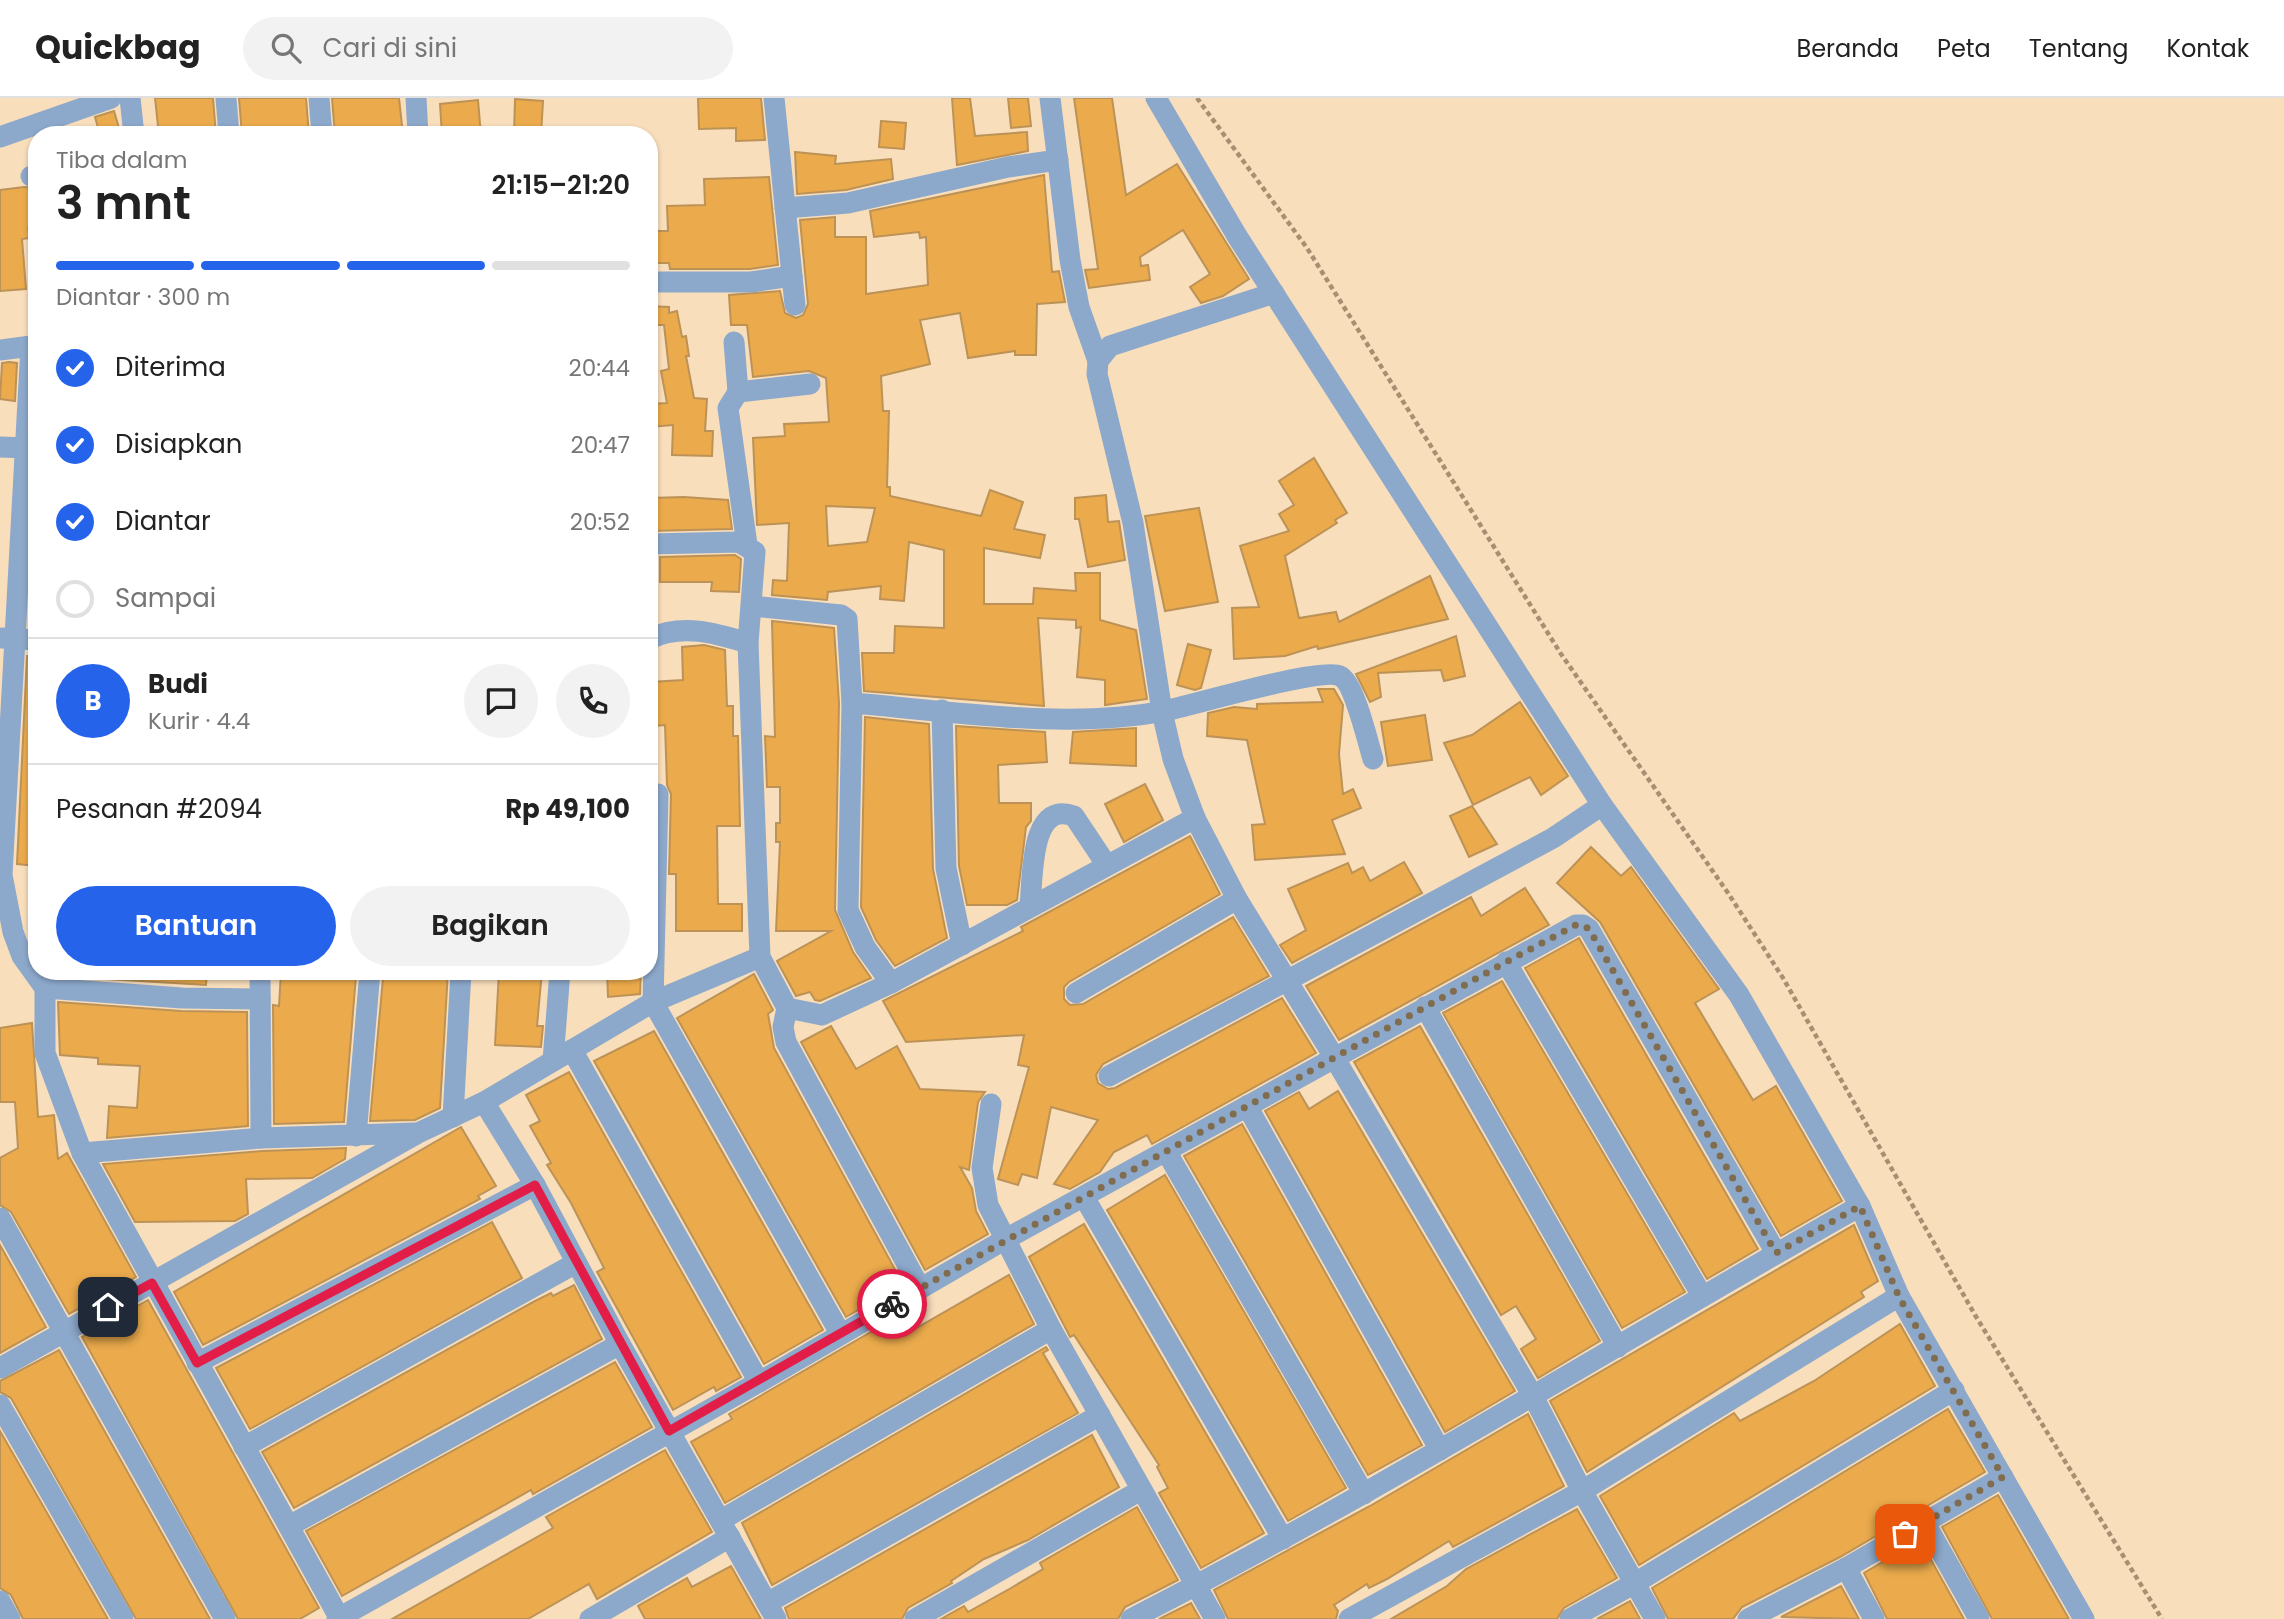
<!DOCTYPE html>
<html lang="id">
<meta charset="utf-8">
<style>
:root{--surface:#fff;--page:#f2f2f2;--text:#222;--muted:#767676;--line:#e0e0e0;--accent:#2563eb}
body{margin:0;font-family:Poppins,sans-serif;background:var(--page);color:var(--text);height:100vh;display:flex;flex-direction:column;font-size:26px;white-space:nowrap}
*{box-sizing:border-box;margin:0}
p{font-size:23px;color:var(--muted)}
.icon{flex:none;width:38px;height:38px;fill:none;stroke:currentColor;stroke-width:2;stroke-linecap:round;stroke-linejoin:round}
.map{position:relative;flex:1;overflow:hidden}
.side{position:absolute;left:28px;top:28px;width:630px;height:854px;display:flex;flex-direction:column;background:var(--surface);border-radius:28px;box-shadow:0 2px 5px #0004}
.side>*{flex:none}
.pin{position:absolute;display:grid;place-items:center;width:60px;height:60px;color:#fff;margin:-30px;border-radius:14px;box-shadow:0 4px 10px #0006}
.courier{position:absolute;display:grid;place-items:center;width:70px;height:70px;margin:-35px;border:5px solid #e11d48;border-radius:50%;background:#fff;color:#222;box-shadow:0 2px 9px #0007}
.summary em{font-style:normal;font-weight:600}
.summary div{display:flex;flex-direction:column-reverse}
.summary{display:flex;align-items:center;justify-content:space-between;height:119px;padding:0 28px}
h1{font-size:46px;font-weight:600;line-height:52px}
.bar{display:grid;grid-template-columns:repeat(4,1fr);gap:10px 7px;align-content:center;height:84px;padding:0 28px}
.bar i{height:9px;border-radius:5px;background:var(--line)}
.bar .on{background:var(--accent)}
.bar p{grid-column:span 4}
.line{display:flex;align-items:center;gap:18px;padding:0 28px;border-top:2px solid var(--line)}
.line div{flex:1}
.round{display:grid;place-items:center;flex:none;width:74px;height:74px;border-radius:37px;background:var(--page)}
ol{padding:0 28px;list-style:none}
li{display:flex;align-items:center;gap:21px;height:77px}
li p{margin-inline-start:auto}
li .icon{padding:7px;border-radius:50%;background:var(--accent);color:#fff;stroke-width:4}
li:last-child{color:var(--muted)}
li i{width:38px;height:38px;border:4px solid var(--line);border-radius:50%}
.primary-button{display:flex;gap:14px;margin-top:auto;padding:14px 28px}
.primary-button a{flex:1;height:80px;border-radius:42px;background:var(--accent);color:#fff;font-size:28px;font-weight:600;line-height:80px;text-align:center}
.primary-button a+a{background:var(--page);color:var(--text)}
header{display:flex;align-items:center;gap:42px;box-sizing:border-box;height:98px;padding:0 35px;background:var(--surface);border-bottom:2px solid var(--line)}
header strong{font-size:33px}
nav{display:flex;gap:38px;margin-inline-start:auto;font-size:24px}
.search{width:490px;height:63px;background:var(--page);display:flex;align-items:center;gap:18px;box-sizing:border-box;padding:0 24px;border-radius:38px;color:var(--muted);font-size:26px}
.map>svg:first-child{display:block}
.building{fill:#ebab4c;stroke:#bc9257;stroke-width:2;fill-rule:evenodd}
.lines{fill:none;stroke-linecap:round;stroke-linejoin:round}
.path{stroke:#a79072;stroke-width:4.5;stroke-dasharray:5 3.5;stroke-linecap:butt}
.minor{stroke:#8ca8cb;stroke-width:21}
.done{stroke:#806c4f;stroke-width:7;stroke-dasharray:0 12.6}
.route{stroke:#e11d48;stroke-width:9}
</style>
<header>
<strong>Quickbag</strong>
<div class="search"><svg class="icon" aria-label="search" viewBox="0 0 24 24"><circle cx="10" cy="10" r="6"/><path d="M15 15l6 6"/></svg>Cari di sini</div>
<nav><a>Beranda</a><a>Peta</a><a>Tentang</a><a>Kontak</a></nav>
</header>
<div class="map">
<svg width="2284" height="1521" viewBox="0 0 2284 1521">
<rect width="100%" height="100%" fill="#f9debb"/>
<g class="building">
<path d="M 155,0 L 213,0 L 216,37 L 159,37 Z"/>
<path d="M 239,0 L 306,0 L 309,37 L 242,37 Z"/>
<path d="M 332,0 L 399,0 L 403,37 L 335,37 Z"/>
<path d="M 698,0 L 761,0 L 765,42 L 736,43 L 736,30 L 699,31 Z"/>
<path d="M 952,0 L 970,0 L 975,38 L 1027,34 L 1028,53 L 957,67 Z"/>
<path d="M 1008,0 L 1028,0 L 1031,28 L 1011,30 Z"/>
<path d="M 1074,0 L 1112,0 L 1126,97 L 1177,66 L 1249,181 L 1223,198 L 1201,205 L 1190,189 L 1210,176 L 1183,132 L 1140,159 L 1141,168 L 1148,167 L 1150,182 L 1089,190 L 1085,172 L 1098,171 Z"/>
<path d="M 515,1 L 543,3 L 541,37 L 514,37 Z"/>
<path d="M 478,2 L 481,37 L 442,37 L 440,6 Z"/>
<path d="M 114,13 L 121,37 L 100,37 L 95,19 Z"/>
<path d="M 881,23 L 906,25 L 904,51 L 879,49 Z"/>
<path d="M 795,54 L 836,58 L 835,66 L 891,61 L 893,81 L 846,92 L 797,96 Z"/>
<path d="M 1044,77 L 1052,174 L 1059,173 L 1065,204 L 1037,206 L 1036,257 L 1015,257 L 1015,253 L 968,260 L 960,215 L 920,222 L 930,266 L 881,278 L 883,313 L 889,313 L 887,389 L 890,389 L 890,398 L 981,418 L 990,392 L 1023,404 L 1014,431 L 1045,437 L 1040,460 L 984,450 L 984,506 L 1033,506 L 1034,490 L 1076,493 L 1075,475 L 1100,475 L 1100,522 L 1136,532 L 1147,601 L 1105,607 L 1105,582 L 1077,579 L 1081,529 L 1076,530 L 1076,522 L 1038,520 L 1044,608 L 864,593 L 862,555 L 894,555 L 895,528 L 944,530 L 944,452 L 909,444 L 904,503 L 880,501 L 881,488 L 828,494 L 827,502 L 772,497 L 773,482 L 787,483 L 789,425 L 757,427 L 753,340 L 785,338 L 784,326 L 829,324 L 826,280 L 809,273 L 753,279 L 747,227 L 731,227 L 729,197 L 780,193 L 785,215 L 796,220 L 803,217 L 808,206 L 800,122 L 835,119 L 835,139 L 866,139 L 866,196 L 928,187 L 926,139 L 920,140 L 919,134 L 874,139 L 870,113 ZM 826,408 L 875,410 L 867,444 L 828,448 Z"/>
<path d="M 769,79 L 778,167 L 750,171 L 670,171 L 669,165 L 649,165 L 649,133 L 668,133 L 667,108 L 705,107 L 704,81 Z"/>
<path d="M 24,89 L 37,90 L 37,128 L 28,130 L 30,140 L 22,141 L 26,191 L 0,193 L 0,92 Z"/>
<path d="M 649,208 L 669,209 L 669,215 L 677,213 L 682,239 L 686,238 L 689,258 L 686,258 L 694,300 L 707,301 L 705,333 L 713,333 L 712,358 L 672,357 L 673,327 L 649,329 L 649,306 L 667,305 L 661,273 L 669,271 L 664,227 L 649,227 Z"/>
<path d="M 9,264 L 17,265 L 15,303 L 0,301 L 2,265 Z"/>
<path d="M 1314,360 L 1347,415 L 1335,422 L 1337,425 L 1285,458 L 1299,520 L 1336,514 L 1339,524 L 1430,478 L 1448,521 L 1318,551 L 1317,548 L 1285,558 L 1234,561 L 1232,510 L 1259,509 L 1240,448 L 1289,433 L 1279,416 L 1294,407 L 1279,383 Z"/>
<path d="M 1106,397 L 1108,424 L 1119,423 L 1125,462 L 1088,469 L 1079,421 L 1075,421 L 1075,400 Z"/>
<path d="M 684,399 L 728,402 L 732,431 L 649,433 L 649,400 Z"/>
<path d="M 1199,410 L 1218,504 L 1165,513 L 1145,418 Z"/>
<path d="M 735,457 L 741,461 L 739,494 L 711,493 L 712,484 L 660,484 L 660,459 Z"/>
<path d="M 772,523 L 834,530 L 839,605 L 835,812 L 853,854 L 871,880 L 820,903 L 815,902 L 810,894 L 796,898 L 777,863 L 831,833 L 776,833 L 780,744 L 776,744 L 776,725 L 780,725 L 780,689 L 767,689 L 765,638 L 775,639 Z"/>
<path d="M 1456,538 L 1465,578 L 1444,583 L 1441,572 L 1378,575 L 1381,599 L 1370,604 L 1356,576 Z"/>
<path d="M 1188,546 L 1211,552 L 1201,590 L 1195,592 L 1177,587 Z"/>
<path d="M 704,547 L 725,552 L 727,608 L 733,608 L 733,638 L 738,638 L 740,728 L 717,728 L 718,806 L 742,806 L 742,833 L 676,833 L 676,776 L 669,776 L 671,696 L 667,687 L 665,627 L 654,628 L 651,584 L 683,582 L 682,549 Z"/>
<path d="M 27,558 L 37,559 L 37,768 L 17,766 Z"/>
<path d="M 1318,591 L 1334,591 L 1343,607 L 1339,656 L 1343,696 L 1353,691 L 1361,710 L 1332,722 L 1345,756 L 1255,762 L 1252,727 L 1265,726 L 1247,642 L 1207,638 L 1208,615 L 1234,609 L 1257,611 L 1257,606 L 1323,604 Z"/>
<path d="M 1520,604 L 1568,678 L 1541,697 L 1530,679 L 1473,707 L 1444,645 L 1472,637 Z"/>
<path d="M 1425,617 L 1432,662 L 1388,668 L 1381,624 Z"/>
<path d="M 865,619 L 929,626 L 933,771 L 947,840 L 895,868 L 876,842 L 861,809 Z"/>
<path d="M 956,628 L 1045,634 L 1047,664 L 998,667 L 999,705 L 1031,705 L 1031,723 L 1026,729 L 1017,802 L 1007,807 L 967,807 L 959,768 Z"/>
<path d="M 1136,630 L 1136,668 L 1070,665 L 1073,634 Z"/>
<path d="M 1145,686 L 1163,722 L 1124,744 L 1105,706 Z"/>
<path d="M 1472,708 L 1497,746 L 1469,759 L 1450,718 Z"/>
<path d="M 1190,738 L 1220,796 L 1069,884 L 1064,889 L 1064,901 L 1070,907 L 1083,906 L 1233,819 L 1269,878 L 1103,966 L 1096,977 L 1098,985 L 1108,991 L 1115,990 L 1282,900 L 1316,955 L 1152,1046 L 1147,1037 L 1114,1054 L 1100,1074 L 1070,1091 L 1054,1086 L 1098,1022 L 1051,1009 L 1037,1080 L 1022,1076 L 1018,1087 L 998,1081 L 1029,969 L 1018,967 L 1024,937 L 906,944 L 883,903 L 1023,833 L 1021,829 Z"/>
<path d="M 1591,749 L 1621,778 L 1631,769 L 1719,891 L 1695,905 L 1753,1002 L 1776,988 L 1842,1103 L 1781,1138 L 1600,824 L 1557,785 Z"/>
<path d="M 1404,764 L 1422,795 L 1292,865 L 1280,847 L 1306,832 L 1288,791 L 1348,765 L 1352,775 L 1363,769 L 1370,783 Z"/>
<path d="M 1525,790 L 1549,827 L 1339,942 L 1306,888 L 1471,799 L 1481,818 Z"/>
<path d="M 1579,840 L 1758,1151 L 1707,1181 L 1525,870 Z"/>
<path d="M 57,873 L 207,873 L 206,887 L 57,878 Z"/>
<path d="M 386,873 L 448,873 L 440,1010 L 415,1022 L 370,1023 L 383,880 L 386,880 Z"/>
<path d="M 499,873 L 542,873 L 537,928 L 543,928 L 541,949 L 495,947 Z"/>
<path d="M 607,873 L 641,873 L 640,896 L 608,899 Z"/>
<path d="M 281,874 L 356,878 L 344,1024 L 274,1026 L 273,907 L 279,908 Z"/>
<path d="M 754,876 L 773,912 L 768,916 L 774,950 L 903,1186 L 846,1219 L 677,920 Z"/>
<path d="M 1502,883 L 1685,1194 L 1622,1230 L 1443,915 Z"/>
<path d="M 58,904 L 181,913 L 247,914 L 248,1028 L 107,1040 L 109,1008 L 137,1010 L 140,968 L 98,966 L 98,960 L 60,957 Z"/>
<path d="M 32,925 L 38,1019 L 54,1017 L 58,1061 L 67,1055 L 136,1179 L 69,1216 L 11,1114 L 0,1107 L 0,1060 L 18,1050 L 15,1004 L 0,1004 L 0,930 Z"/>
<path d="M 831,928 L 856,971 L 897,948 L 920,991 L 985,994 L 978,1004 L 969,1072 L 960,1069 L 972,1090 L 976,1113 L 988,1136 L 925,1172 L 801,944 Z"/>
<path d="M 1420,928 L 1600,1243 L 1538,1280 L 1521,1251 L 1536,1241 L 1516,1208 L 1501,1217 L 1354,964 Z"/>
<path d="M 654,933 L 823,1232 L 764,1266 L 594,963 Z"/>
<path d="M 569,974 L 741,1279 L 716,1293 L 714,1289 L 673,1312 L 597,1174 L 604,1170 L 571,1105 L 547,1067 L 551,1065 L 530,1028 L 540,1023 L 526,997 Z"/>
<path d="M 1338,993 L 1515,1293 L 1445,1334 L 1265,1013 L 1299,994 L 1309,1011 Z"/>
<path d="M 1242,1026 L 1422,1347 L 1368,1377 L 1184,1058 Z"/>
<path d="M 461,1029 L 496,1088 L 478,1098 L 480,1101 L 203,1247 L 174,1194 Z"/>
<path d="M 346,1050 L 345,1061 L 312,1080 L 246,1081 L 248,1116 L 235,1123 L 135,1124 L 103,1066 L 262,1053 Z"/>
<path d="M 1165,1077 L 1346,1390 L 1288,1423 L 1107,1112 Z"/>
<path d="M 492,1124 L 522,1180 L 250,1331 L 216,1270 Z"/>
<path d="M 1084,1126 L 1264,1435 L 1201,1470 L 1159,1395 L 1168,1390 L 1157,1369 L 1159,1367 L 1074,1237 L 1070,1239 L 1029,1159 Z"/>
<path d="M 1854,1127 L 1878,1183 L 1861,1194 L 1864,1199 L 1587,1374 L 1550,1303 Z"/>
<path d="M 0,1147 L 46,1229 L 0,1255 Z"/>
<path d="M 1009,1177 L 1034,1226 L 725,1405 L 691,1344 L 732,1321 L 729,1316 L 897,1219 L 906,1236 Z"/>
<path d="M 574,1187 L 602,1241 L 294,1410 L 262,1354 L 535,1203 L 551,1195 L 553,1198 Z"/>
<path d="M 148,1202 L 319,1510 L 300,1521 L 238,1521 L 82,1239 Z"/>
<path d="M 1900,1226 L 1935,1288 L 1639,1467 L 1600,1398 L 1734,1315 L 1740,1323 L 1814,1283 Z"/>
<path d="M 1046,1249 L 1048,1252 L 1043,1255 L 1078,1315 L 772,1487 L 742,1425 Z"/>
<path d="M 59,1252 L 210,1521 L 136,1521 L 11,1300 L 0,1294 L 0,1283 Z"/>
<path d="M 615,1264 L 652,1329 L 533,1396 L 531,1392 L 342,1498 L 306,1433 Z"/>
<path d="M 1948,1311 L 1985,1374 L 1840,1459 L 1742,1509 L 1733,1521 L 1668,1521 L 1652,1490 Z"/>
<path d="M 1528,1316 L 1564,1388 L 1453,1449 L 1449,1443 L 1387,1481 L 1369,1490 L 1367,1486 L 1334,1507 L 1338,1513 L 1336,1521 L 1228,1521 L 1214,1492 L 1370,1408 Z"/>
<path d="M 0,1333 L 108,1521 L 23,1521 L 11,1497 L 0,1490 Z"/>
<path d="M 1092,1337 L 1119,1389 L 1028,1442 L 984,1461 L 951,1483 L 952,1485 L 908,1510 L 902,1521 L 789,1521 L 785,1510 Z"/>
<path d="M 665,1352 L 712,1434 L 597,1501 L 589,1486 L 528,1521 L 392,1521 L 553,1430 L 546,1419 Z"/>
<path d="M 1998,1397 L 2069,1521 L 1992,1521 L 1942,1429 Z"/>
<path d="M 1137,1409 L 1178,1482 L 1125,1509 L 1118,1521 L 941,1521 L 964,1508 L 968,1514 L 1011,1490 L 1043,1471 L 1040,1465 Z"/>
<path d="M 1577,1411 L 1617,1480 L 1564,1510 L 1557,1521 L 1391,1521 L 1447,1488 L 1466,1471 Z"/>
<path d="M 1920,1442 L 1964,1521 L 1887,1521 L 1864,1475 Z"/>
<path d="M 731,1468 L 761,1521 L 645,1521 L 638,1508 L 687,1480 L 692,1489 Z"/>
<path d="M 1841,1488 L 1859,1521 L 1781,1519 Z"/>
<path d="M 1630,1503 L 1640,1521 L 1597,1521 Z"/>
<path d="M 1191,1505 L 1200,1521 L 1159,1521 Z"/>
</g>
<g class="lines">
<path class="path" d="M 1197,0 L 1307,150 L 1561,556 L 1728,795 L 1783,880 L 1975,1217 L 2162,1521"/>
<g class="minor">
<path d="M 130,0 L 134,37"/>
<path d="M 226,0 L 229,37"/>
<path d="M 319,0 L 322,37"/>
<path d="M 416,0 L 418,37"/>
<path d="M 774,0 L 795,207"/>
<path d="M 1050,0 L 1070,162 L 1079,209 L 1098,263"/>
<path d="M 1156,0 L 1237,138 L 1602,707 L 1739,897 L 1860,1108 L 1899,1198 L 2084,1521"/>
<path d="M 0,39 L 111,0"/>
<path d="M 31,78 L 37,77"/>
<path d="M 785,110 L 848,105 L 1008,69 L 1058,62"/>
<path d="M 649,184 L 751,184 L 792,178"/>
<path d="M 1274,195 L 1110,248 L 1098,263 L 1097,276 L 1133,425 L 1162,614 L 1173,661 L 1195,720 L 1237,801 L 1334,959 L 1533,1298 L 1582,1393 L 1655,1521"/>
<path d="M 734,244 L 738,294"/>
<path d="M 0,252 L 31,248 L 2,777 L 13,834 L 22,858 L 45,890 L 45,955 L 82,1055 L 340,1521"/>
<path d="M 0,349 L 28,350"/>
<path d="M 649,446 L 739,444 L 755,454 L 748,545 L 760,859 L 787,910 L 783,929 L 786,944 L 920,1190"/>
<path d="M 747,447 L 728,310 L 738,294 L 810,286"/>
<path d="M 752,508 L 841,517 L 847,521 L 852,605 L 848,812 L 865,849 L 891,885"/>
<path d="M 2,540 L 37,542"/>
<path d="M 649,541 C 682,525 715,535 748,545"/>
<path d="M 852,605 C 951,613 1065,632 1164,613 C 1194,607 1320,569 1340,578 C 1354,584 1368,645 1373,661"/>
<path d="M 942,612 L 946,770 L 962,847"/>
<path d="M 658,696 L 653,904 L 840,1235"/>
<path d="M 1030,808 C 1033,782 1029,701 1074,718 L 1106,766"/>
<path d="M 1506,864 L 1701,1196"/>
<path d="M 260,873 L 261,1040"/>
<path d="M 45,890 L 182,900 L 260,901"/>
<path d="M 1076,895 L 1237,801"/>
<path d="M 1425,909 L 1618,1249"/>
<path d="M 787,910 L 822,917 L 891,885 L 1195,720"/>
<path d="M 572,952 L 759,1284"/>
<path d="M 553,963 L 560,873"/>
<path d="M 1109,978 L 1553,740 L 1602,707"/>
<path d="M 484,1004 L 535,1087 L 620,1246 L 776,1521"/>
<path d="M 991,1006 L 982,1070 L 988,1107 L 1051,1231 L 1215,1521"/>
<path d="M 1247,1008 L 1440,1352"/>
<path d="M 453,1019 L 461,873"/>
<path d="M 356,1038 L 370,873"/>
<path d="M 1166,1053 L 1364,1396"/>
<path d="M 82,1055 L 261,1040 L 415,1035"/>
<path d="M 1084,1099 L 1283,1441"/>
<path d="M 0,1120 L 225,1521"/>
<path d="M 197,1265 L 535,1087"/>
<path d="M 0,1270 L 418,1035 L 484,1004 L 653,904 L 760,859"/>
<path d="M 0,1307 L 123,1521"/>
<path d="M 244,1349 L 576,1165"/>
<path d="M 721,1422 L 1051,1231"/>
<path d="M 1925,1425 L 1979,1521"/>
<path d="M 289,1428 L 620,1246"/>
<path d="M 1846,1470 L 1874,1521"/>
<path d="M 0,1503 L 10,1521"/>
<path d="M 767,1505 L 1100,1317"/>
<path d="M 337,1521 L 759,1284 L 1004,1142 L 1576,827 L 1583,827 L 1589,831 L 1776,1155"/>
<path d="M 590,1521 L 730,1439"/>
<path d="M 915,1521 L 1141,1392"/>
<path d="M 1131,1521 C 1380,1394 1617,1245 1860,1108"/>
<path d="M 1349,1521 L 1582,1393 L 1899,1198"/>
<path d="M 1570,1521 L 1635,1485 L 1954,1292"/>
<path d="M 1748,1521 L 1846,1470 L 2003,1379"/>
</g>
</g>
<g class="lines">
<path class="done" d="M 892,1206 L 1506,864 L 1576,827 L 1583,827 L 1589,831 L 1776,1155 L 1860,1108 L 1899,1199 L 2003,1379 L 1905,1436"/>
<path class="route" d="M 108,1209 L 152,1185 L 197,1265 L 535,1087 L 669,1333 L 892,1206"/>
</g>
</svg>
<div class="pin" style="left:1905px;top:1436px;background:#ea580c"><svg class="icon" aria-label="bag" viewBox="0 0 24 24"><path d="M5 8h14l-1 12H6zM9 8a3 3 0 0 1 6 0"/></svg></div>
<div class="pin" style="left:108px;top:1209px;background:#1f2937"><svg class="icon" aria-label="home" viewBox="0 0 24 24"><path d="M3 11l9-7 9 7M6 9v11h12V9"/></svg></div>
<div class="courier" style="left:892px;top:1206px"><svg class="icon" aria-label="bike" viewBox="0 0 24 24"><circle cx="6" cy="16" r="4"/><circle cx="18" cy="16" r="4"/><path d="M6 16l4-8h5l3 8M10 8l3 8H6M13 5h3"/></svg></div>
<section class="side">
<div class="summary"><div><h1>3 mnt</h1><p>Tiba dalam</p></div><em>21:15–21:20</em></div>
<div class="bar"><i class="on"></i><i class="on"></i><i class="on"></i><i></i><p>Diantar · 300 m</p></div>
<ol>
<li><svg class="icon" aria-label="check" viewBox="0 0 24 24"><path d="M5 12l5 5 9-10"/></svg>Diterima<p>20:44</p></li>
<li><svg class="icon" aria-label="check" viewBox="0 0 24 24"><path d="M5 12l5 5 9-10"/></svg>Disiapkan<p>20:47</p></li>
<li><svg class="icon" aria-label="check" viewBox="0 0 24 24"><path d="M5 12l5 5 9-10"/></svg>Diantar<p>20:52</p></li>
<li><i></i>Sampai</li>
</ol>
<div class="line" style="height:126px"><b class="round" style="background:var(--accent);color:#fff">B</b><div><b>Budi</b><p>Kurir · 4.4</p></div><a class="round"><svg class="icon" aria-label="chat" viewBox="0 0 24 24"><path d="M4 5h16v11H9l-5 4z"/></svg></a><a class="round"><svg class="icon" aria-label="phone" viewBox="0 0 24 24"><path d="M5 4h4l2 5-3 2q2 4 5 5l2-3 5 2v4C11 20 4 13 5 4z"/></svg></a></div>
<div class="line" style="height:91px"><div>Pesanan #2094</div><b>Rp 49,100</b></div>
<div class="primary-button"><a>Bantuan</a><a>Bagikan</a></div>
</section>
</div>
